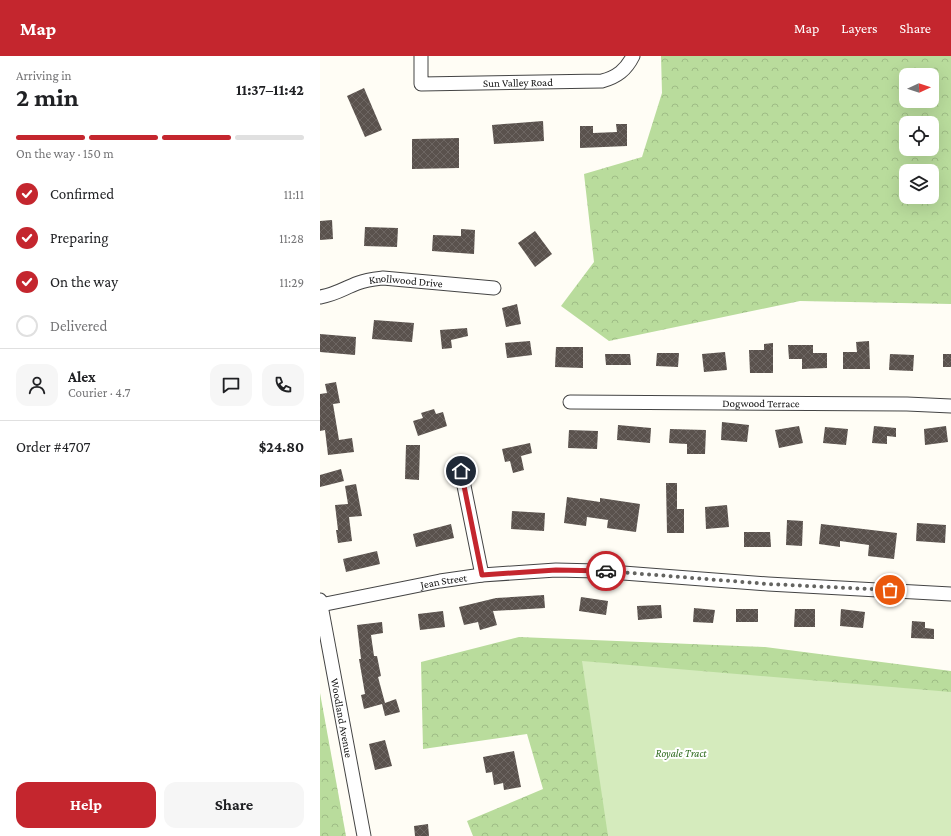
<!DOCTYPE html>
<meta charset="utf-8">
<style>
:root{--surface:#fff;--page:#f6f6f6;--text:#202124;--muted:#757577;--line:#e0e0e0;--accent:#c4262e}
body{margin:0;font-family:"Crimson Pro",serif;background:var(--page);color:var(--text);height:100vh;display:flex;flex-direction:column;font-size:15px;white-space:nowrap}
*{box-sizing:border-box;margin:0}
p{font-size:13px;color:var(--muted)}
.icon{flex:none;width:22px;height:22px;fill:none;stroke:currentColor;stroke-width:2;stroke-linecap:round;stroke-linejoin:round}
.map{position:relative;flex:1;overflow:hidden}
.sheet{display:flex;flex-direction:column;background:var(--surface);width:320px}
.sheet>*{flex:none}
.needle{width:26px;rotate:87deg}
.tools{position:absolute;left:579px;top:12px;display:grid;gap:8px}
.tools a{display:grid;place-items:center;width:40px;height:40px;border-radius:8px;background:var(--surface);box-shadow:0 4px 16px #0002;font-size:20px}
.pin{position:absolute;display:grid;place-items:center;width:34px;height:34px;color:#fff;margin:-17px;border:2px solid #fff;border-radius:50%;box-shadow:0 1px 4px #0007}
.courier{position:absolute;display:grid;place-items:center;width:40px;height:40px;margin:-20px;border:3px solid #c4262e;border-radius:50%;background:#fff;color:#222;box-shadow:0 1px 5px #0007}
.head em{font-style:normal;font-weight:700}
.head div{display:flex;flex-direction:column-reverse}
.head{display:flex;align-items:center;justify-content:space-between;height:68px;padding:0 16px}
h1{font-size:26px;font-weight:700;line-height:30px}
.bar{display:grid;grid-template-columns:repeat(4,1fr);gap:6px 4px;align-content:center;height:48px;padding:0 16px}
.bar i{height:5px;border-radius:3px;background:var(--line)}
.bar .current{background:var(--accent)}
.bar p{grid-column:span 4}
.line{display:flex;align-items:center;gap:10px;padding:0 16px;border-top:1px solid var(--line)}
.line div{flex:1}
.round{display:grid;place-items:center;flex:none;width:42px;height:42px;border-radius:12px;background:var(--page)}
ol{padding:0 16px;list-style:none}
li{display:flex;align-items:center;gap:12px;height:44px}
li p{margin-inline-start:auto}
li .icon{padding:4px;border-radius:50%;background:var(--accent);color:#fff;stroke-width:4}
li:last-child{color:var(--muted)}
li i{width:22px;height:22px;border:2px solid var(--line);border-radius:50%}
.cta{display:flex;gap:8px;margin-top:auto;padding:8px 16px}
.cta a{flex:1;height:46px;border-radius:12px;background:var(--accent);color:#fff;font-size:16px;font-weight:700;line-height:46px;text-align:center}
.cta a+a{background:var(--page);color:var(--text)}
header{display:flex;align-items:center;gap:24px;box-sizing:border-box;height:56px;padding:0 20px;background:var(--accent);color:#fff}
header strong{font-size:19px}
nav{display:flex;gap:22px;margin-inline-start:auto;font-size:14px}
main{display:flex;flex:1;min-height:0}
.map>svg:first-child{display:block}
.forest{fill:url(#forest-crowns);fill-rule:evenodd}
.park{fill:#d5ebbd}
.building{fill:url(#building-cross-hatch)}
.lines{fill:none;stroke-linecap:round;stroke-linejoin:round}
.minor-casing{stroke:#444;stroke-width:15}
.minor{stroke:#fff;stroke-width:13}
.done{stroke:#646461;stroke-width:4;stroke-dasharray:0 7.2}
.route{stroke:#c4262e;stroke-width:5}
.labels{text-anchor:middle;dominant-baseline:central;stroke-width:4;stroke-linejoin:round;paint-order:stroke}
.street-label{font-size:11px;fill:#111;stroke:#fff}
.park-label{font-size:11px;font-style:italic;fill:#2f6b1f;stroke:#fff}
</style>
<header>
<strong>Map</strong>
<nav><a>Map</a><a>Layers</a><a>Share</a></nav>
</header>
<main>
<section class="sheet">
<div class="head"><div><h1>2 min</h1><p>Arriving in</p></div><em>11:37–11:42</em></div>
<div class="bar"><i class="current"></i><i class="current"></i><i class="current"></i><i></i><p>On the way · 150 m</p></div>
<ol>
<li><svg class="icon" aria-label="check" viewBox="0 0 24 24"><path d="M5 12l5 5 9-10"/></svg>Confirmed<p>11:11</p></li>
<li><svg class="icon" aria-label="check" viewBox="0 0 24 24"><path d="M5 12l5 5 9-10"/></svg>Preparing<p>11:28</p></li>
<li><svg class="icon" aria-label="check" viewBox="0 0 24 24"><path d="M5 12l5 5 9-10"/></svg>On the way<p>11:29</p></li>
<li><i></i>Delivered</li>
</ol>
<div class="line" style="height:72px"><a class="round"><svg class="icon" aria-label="person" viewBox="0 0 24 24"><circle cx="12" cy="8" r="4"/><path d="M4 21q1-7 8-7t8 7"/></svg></a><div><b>Alex</b><p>Courier · 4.7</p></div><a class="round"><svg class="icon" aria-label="chat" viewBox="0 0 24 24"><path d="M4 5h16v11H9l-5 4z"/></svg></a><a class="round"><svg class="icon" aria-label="phone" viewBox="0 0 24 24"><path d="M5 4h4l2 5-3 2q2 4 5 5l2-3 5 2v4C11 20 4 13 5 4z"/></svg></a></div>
<div class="line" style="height:52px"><div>Order #4707</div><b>$24.80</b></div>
<div class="cta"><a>Help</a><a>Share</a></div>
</section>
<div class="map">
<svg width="631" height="780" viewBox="0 0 631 780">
<defs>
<pattern id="forest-crowns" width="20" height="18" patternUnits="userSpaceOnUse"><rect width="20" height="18" fill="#b9dc9c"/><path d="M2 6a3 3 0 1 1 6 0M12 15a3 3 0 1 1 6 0" fill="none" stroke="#9ebc85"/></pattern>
<pattern id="building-cross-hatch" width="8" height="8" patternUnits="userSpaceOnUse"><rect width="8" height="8" fill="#5a524d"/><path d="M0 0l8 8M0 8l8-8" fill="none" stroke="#6d6662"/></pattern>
</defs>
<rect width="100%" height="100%" fill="#fffdf5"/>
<g class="forest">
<path d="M 341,0 L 631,0 L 631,248 L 480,245 L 289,285 L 241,250 L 274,206 L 264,118 L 322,101 L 342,37 ZM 586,19 L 612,19 L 612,45 L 586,45 ZM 586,67 L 612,67 L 612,93 L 586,93 ZM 586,115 L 612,115 L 612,141 L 586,141 Z"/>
<path d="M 199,581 L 445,591 L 631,615 L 631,780 L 153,780 L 147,765 L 223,733 L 207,678 L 103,693 L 101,606 Z"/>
<path d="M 0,637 L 26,780 L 0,780 Z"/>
</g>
<path class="park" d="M 262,605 L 631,636 L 631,780 L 288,780 Z"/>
<g class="building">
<path d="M 44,32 L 62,74 L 45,81 L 27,40 Z"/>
<path d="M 223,65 L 224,85 L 174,88 L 172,69 Z"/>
<path d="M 296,68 L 307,68 L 307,90 L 260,92 L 260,70 L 273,70 L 273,77 L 297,76 Z"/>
<path d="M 139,82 L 139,112 L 92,113 L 92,83 Z"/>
<path d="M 12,164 L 13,183 L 0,184 L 0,165 Z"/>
<path d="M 45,171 L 78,172 L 77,191 L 44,190 Z"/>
<path d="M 141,173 L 155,174 L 154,198 L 112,195 L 113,179 L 141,180 Z"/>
<path d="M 215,175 L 232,198 L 215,211 L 198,187 Z"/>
<path d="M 197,248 L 201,268 L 186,271 L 182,252 Z"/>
<path d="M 54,264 L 94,267 L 92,286 L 52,283 Z"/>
<path d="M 147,272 L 148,280 L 131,284 L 132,292 L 122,293 L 120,274 Z"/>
<path d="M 0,278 L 36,281 L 35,299 L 0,296 Z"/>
<path d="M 210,285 L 212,299 L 187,302 L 185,287 Z"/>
<path d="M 549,285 L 550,313 L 523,313 L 523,296 L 537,296 L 536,286 Z"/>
<path d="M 453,287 L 453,317 L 430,317 L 429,294 L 444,294 L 444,288 Z"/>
<path d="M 468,289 L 493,289 L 493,297 L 507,297 L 507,312 L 482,313 L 482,303 L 469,303 Z"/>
<path d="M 236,291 L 263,291 L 263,312 L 235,311 Z"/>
<path d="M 405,296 L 407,314 L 384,316 L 382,298 Z"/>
<path d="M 337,297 L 359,297 L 358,311 L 336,310 Z"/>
<path d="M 285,298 L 310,298 L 311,309 L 286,309 Z"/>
<path d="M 570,298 L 594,299 L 593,315 L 569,314 Z"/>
<rect x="623" y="298" width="8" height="13"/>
<path d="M 16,326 L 20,347 L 13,348 L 19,384 L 32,382 L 34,396 L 8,399 L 5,374 L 0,375 L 0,338 L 7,337 L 5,328 Z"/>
<path d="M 114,353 L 116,358 L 123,356 L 127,370 L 98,380 L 93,365 L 103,362 L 101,357 Z"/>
<path d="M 402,366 L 429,369 L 427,386 L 401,384 Z"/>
<path d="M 298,369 L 331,372 L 330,387 L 297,384 Z"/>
<path d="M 479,370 L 483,387 L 459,392 L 455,374 Z"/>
<path d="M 554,370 L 576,372 L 576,381 L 567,380 L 567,388 L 552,387 Z"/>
<path d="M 626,370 L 628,386 L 605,389 L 604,373 Z"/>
<path d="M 505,371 L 528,373 L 526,389 L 503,387 Z"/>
<path d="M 350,373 L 386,374 L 385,398 L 367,398 L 367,388 L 349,387 Z"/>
<path d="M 249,374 L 278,375 L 277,393 L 248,392 Z"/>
<path d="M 210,387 L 212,397 L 201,400 L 204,414 L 193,417 L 190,405 L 185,406 L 182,393 Z"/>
<path d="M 86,389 L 100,389 L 99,424 L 85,423 Z"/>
<path d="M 21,413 L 24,425 L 0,431 L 0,419 Z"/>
<path d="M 346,427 L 357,427 L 357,453 L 364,453 L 364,477 L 347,477 Z"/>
<path d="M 36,428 L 42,460 L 29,461 L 32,485 L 18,487 L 16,474 L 18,474 L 15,449 L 28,448 L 25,430 Z"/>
<path d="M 247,441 L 280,446 L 280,442 L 320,448 L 316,476 L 287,472 L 288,464 L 267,461 L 266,470 L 244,467 Z"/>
<path d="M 407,449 L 409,471 L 386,473 L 385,451 Z"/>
<path d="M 192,455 L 225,457 L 224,475 L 191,473 Z"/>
<path d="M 467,464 L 483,465 L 482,490 L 466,489 Z"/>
<path d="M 597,467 L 626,469 L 625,487 L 596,485 Z"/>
<path d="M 131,468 L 134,482 L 96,491 L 93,478 Z"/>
<path d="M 501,468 L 577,477 L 574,503 L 548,500 L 549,489 L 520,485 L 520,491 L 499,488 Z"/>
<path d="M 424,476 L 450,476 L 451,491 L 424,491 Z"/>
<path d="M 57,495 L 60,508 L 26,516 L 23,503 Z"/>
<path d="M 224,539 L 225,552 L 173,555 L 177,569 L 160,574 L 158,566 L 144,569 L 139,551 L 176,542 Z"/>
<path d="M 261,541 L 288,545 L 286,559 L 259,555 Z"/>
<path d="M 341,549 L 342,562 L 318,564 L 317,550 Z"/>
<path d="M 374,552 L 395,554 L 393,567 L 373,566 Z"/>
<rect x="416" y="553" width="22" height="13"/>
<path d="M 475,553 L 495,553 L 495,571 L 474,571 Z"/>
<path d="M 521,553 L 545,556 L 543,572 L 520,570 Z"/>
<path d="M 123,555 L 125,571 L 100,574 L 98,558 Z"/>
<path d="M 592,565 L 605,566 L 605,572 L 614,573 L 614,583 L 591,582 Z"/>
<path d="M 62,566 L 63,577 L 51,579 L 54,600 L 57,600 L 61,620 L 58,621 L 65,647 L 76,643 L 80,656 L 65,660 L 62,648 L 44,653 L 41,639 L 45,638 L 39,603 L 41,603 L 37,569 Z"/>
<path d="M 65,684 L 72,710 L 55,714 L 49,688 Z"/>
<path d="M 194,695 L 201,731 L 184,734 L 183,727 L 174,729 L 172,716 L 166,717 L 163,701 Z"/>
<path d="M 108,768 L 109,780 L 95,780 L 94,770 Z"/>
</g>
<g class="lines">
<defs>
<g id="minor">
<path id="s1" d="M 101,0 L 101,28 L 282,25 C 297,21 306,14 313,0"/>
<path id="s2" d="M 0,241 C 17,238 24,232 38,227 C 46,224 55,223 63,222 L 174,232"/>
<path id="s3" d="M 250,346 L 587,348 L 631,350"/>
<path d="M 141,415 L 162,519"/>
<path id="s4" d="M 0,544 L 44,780"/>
<path id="s5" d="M 1,549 L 120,525 L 162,519 L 236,514 L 277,515 L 448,528 L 631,538"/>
</g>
</defs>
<use href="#minor" class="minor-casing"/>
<use href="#minor" class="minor"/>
</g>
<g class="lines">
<path class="done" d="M 286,515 L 448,528 L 570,534"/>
<path class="route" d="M 141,415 L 162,519 L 236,514 L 286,515"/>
</g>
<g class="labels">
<g class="street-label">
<text stroke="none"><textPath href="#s1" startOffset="125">Sun Valley Road</textPath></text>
<text stroke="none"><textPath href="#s2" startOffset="89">Knollwood Drive</textPath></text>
<text stroke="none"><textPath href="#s3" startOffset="191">Dogwood Terrace</textPath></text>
<text stroke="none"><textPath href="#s5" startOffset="125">Jean Street</textPath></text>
<text stroke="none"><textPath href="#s4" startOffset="120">Woodland Avenue</textPath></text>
</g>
<g class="park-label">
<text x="361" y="697">Royale Tract</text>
</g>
</g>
</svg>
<div class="tools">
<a><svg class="needle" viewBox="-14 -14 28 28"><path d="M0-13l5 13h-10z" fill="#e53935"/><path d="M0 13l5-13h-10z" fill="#757577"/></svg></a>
<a><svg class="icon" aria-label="locate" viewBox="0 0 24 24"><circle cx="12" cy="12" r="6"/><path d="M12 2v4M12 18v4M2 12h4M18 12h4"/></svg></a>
<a><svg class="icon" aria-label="layers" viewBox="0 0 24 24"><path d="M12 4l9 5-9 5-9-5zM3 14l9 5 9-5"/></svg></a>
</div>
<div class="pin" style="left:570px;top:534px;background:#ea580c"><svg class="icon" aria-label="bag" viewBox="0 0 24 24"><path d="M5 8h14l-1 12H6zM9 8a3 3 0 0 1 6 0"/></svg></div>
<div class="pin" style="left:141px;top:415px;background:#1f2937"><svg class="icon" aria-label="home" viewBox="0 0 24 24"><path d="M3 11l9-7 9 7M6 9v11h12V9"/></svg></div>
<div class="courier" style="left:286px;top:515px"><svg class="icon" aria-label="car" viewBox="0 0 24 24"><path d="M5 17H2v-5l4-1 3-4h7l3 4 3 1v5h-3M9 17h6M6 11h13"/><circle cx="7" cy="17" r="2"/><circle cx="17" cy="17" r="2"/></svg></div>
</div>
</main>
